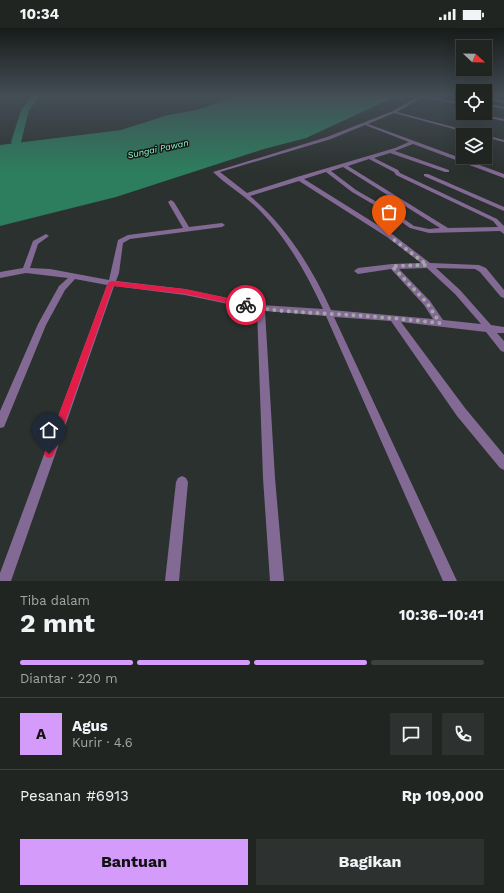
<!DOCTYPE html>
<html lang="id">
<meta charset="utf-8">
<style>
:root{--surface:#202522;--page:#2d312f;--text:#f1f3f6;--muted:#a2a5a5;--line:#3d4240;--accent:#d59bfb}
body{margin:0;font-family:"Work Sans",sans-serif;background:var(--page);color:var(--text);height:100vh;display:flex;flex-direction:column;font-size:15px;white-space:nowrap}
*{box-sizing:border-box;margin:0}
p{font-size:13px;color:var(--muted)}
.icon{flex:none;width:22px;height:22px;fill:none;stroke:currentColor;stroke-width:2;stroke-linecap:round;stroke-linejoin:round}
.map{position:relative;height:553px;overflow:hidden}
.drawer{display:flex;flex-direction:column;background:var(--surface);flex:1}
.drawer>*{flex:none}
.needle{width:26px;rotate:112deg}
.controls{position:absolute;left:456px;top:12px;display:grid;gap:8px}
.controls a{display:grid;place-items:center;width:36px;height:36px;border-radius:0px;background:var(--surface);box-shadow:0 4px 16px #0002,0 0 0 1px var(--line);font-size:20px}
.pin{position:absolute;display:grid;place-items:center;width:34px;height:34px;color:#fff;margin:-41px -17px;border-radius:50% 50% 50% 0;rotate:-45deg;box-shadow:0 0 4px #0007}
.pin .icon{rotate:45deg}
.courier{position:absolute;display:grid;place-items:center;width:40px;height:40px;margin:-20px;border:3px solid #e11d48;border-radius:50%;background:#fff;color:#222;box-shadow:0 1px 5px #0007}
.summary em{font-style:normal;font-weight:700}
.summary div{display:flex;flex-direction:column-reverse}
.summary{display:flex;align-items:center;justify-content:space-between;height:68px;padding:0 20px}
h1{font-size:26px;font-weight:700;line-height:30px}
.bar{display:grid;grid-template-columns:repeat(4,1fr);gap:6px 4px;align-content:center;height:48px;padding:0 20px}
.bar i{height:5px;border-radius:3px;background:var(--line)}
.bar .active{background:var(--accent)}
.bar p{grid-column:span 4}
.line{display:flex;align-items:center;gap:10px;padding:0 20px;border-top:1px solid var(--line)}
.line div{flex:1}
.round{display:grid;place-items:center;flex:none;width:42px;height:42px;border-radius:0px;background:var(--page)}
.action{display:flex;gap:8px;margin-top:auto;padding:8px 20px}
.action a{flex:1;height:46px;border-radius:0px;background:var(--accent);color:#111;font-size:16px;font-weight:700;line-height:46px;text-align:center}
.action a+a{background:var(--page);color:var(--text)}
.status{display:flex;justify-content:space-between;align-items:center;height:28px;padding:0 20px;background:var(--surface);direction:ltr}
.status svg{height:11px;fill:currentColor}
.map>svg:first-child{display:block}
.water{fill:#2c7e5e}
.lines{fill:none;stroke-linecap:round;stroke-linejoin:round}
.river{fill:#2c7e5e;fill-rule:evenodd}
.street{fill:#836a94;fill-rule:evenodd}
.route{fill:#e11d48}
.done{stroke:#a3a7a5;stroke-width:4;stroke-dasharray:0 7.2}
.labels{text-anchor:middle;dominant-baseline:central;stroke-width:3;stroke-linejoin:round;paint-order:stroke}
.far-water-label{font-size:9px;font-style:italic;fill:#8cfbcc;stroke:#151817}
</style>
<div class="status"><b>10:34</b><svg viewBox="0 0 49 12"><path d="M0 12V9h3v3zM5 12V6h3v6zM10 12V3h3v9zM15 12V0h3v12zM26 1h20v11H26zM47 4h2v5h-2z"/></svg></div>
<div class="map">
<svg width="504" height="553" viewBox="0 0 504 553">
<rect width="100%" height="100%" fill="#2b312e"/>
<path class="water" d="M 238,67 L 399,67 L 306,110 L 264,121 L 116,169 L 0,198 L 0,117 L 121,102 L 168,87 L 197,82 Z"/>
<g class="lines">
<path class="river" d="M 33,67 L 41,67 L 29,82 L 21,114 L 25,121 L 24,123 L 16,123 L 11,114 L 21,82 Z"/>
<g class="street">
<path d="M 421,67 L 463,75 L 463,77 L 422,69 L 397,84 L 483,107 L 476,107 L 394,85 L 368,96 L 504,146 L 504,150 L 413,116 L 395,123 L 449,142 L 449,144 L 445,144 L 390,125 L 374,130 L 398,142 L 400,145 L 497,191 L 504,198 L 504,206 L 500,203 L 429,205 L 410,200 L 390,186 L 352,164 L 326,144 L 304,151 L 392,206 L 430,235 L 479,237 L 486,240 L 504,262 L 504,270 L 501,269 L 480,244 L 475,241 L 436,240 L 460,262 L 491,297 L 504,299 L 504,305 L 497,305 L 504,313 L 504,324 L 501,323 L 486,304 L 401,294 L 465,380 L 504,427 L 504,442 L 500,440 L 457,388 L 391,293 L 334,289 L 457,553 L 443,553 L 326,288 L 265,283 L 275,450 L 284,553 L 270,553 L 263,450 L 257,282 L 185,267 L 114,258 L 11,553 L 0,553 L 0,545 L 107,257 L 75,251 L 65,262 L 46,297 L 4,399 L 0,400 L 0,383 L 38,296 L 59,258 L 68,250 L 26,245 L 0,250 L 0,244 L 23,240 L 33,213 L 46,206 L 49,208 L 38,216 L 30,240 L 50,241 L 109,252 L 118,212 L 128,207 L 183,200 L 168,174 L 171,172 L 174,174 L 189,199 L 222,195 L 225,197 L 222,199 L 130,211 L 123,215 L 119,245 L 116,253 L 185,261 L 261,277 L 323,281 C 306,244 284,205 254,177 C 241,165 225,156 213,144 L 327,109 L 393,83 ZM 365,97 L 409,114 L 395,120 L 297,149 L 247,165 L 220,144 L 331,111 ZM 369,131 L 394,144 L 396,147 L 493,193 L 498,199 L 448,200 L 348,138 ZM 343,139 L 440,200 L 429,201 L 414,198 L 394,184 L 356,162 L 331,143 ZM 299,153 L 387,209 L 421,235 L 392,236 L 358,240 L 354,243 L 358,246 L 391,241 L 424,277 L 433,291 L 331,282 C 312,240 286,198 250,168 ZM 427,240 L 455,266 L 481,296 L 443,292 L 430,273 L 399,241 Z"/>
<path d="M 485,69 L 504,73 L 504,75 L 485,71 Z"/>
<path d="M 490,76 L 504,79 L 504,81 L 491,78 L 485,81 L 485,78 Z"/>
<path d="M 455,82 L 463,83 L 464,85 L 454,84 Z"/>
<path d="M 466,85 L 474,85 L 504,91 L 504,93 Z"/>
<path d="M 484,107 L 485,107 L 504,112 L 504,114 L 485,109 L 485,107 Z"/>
<path d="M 424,146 L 428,146 L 504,179 L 504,183 L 424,148 Z"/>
<path d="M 182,448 L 186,450 L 188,454 L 179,553 L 165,553 L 176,454 L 178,450 Z"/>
</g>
</g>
<linearGradient id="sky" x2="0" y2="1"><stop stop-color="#181b19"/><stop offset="0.47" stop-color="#444e57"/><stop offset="1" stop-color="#444e57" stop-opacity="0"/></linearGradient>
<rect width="504" height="144" fill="url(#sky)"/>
<path class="route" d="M 111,253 L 185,261 L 246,274 L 249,277 L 246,279 L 185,266 L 113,258 L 54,426 L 52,429 L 49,430 L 46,429 L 44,426 L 108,255 Z"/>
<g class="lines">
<path class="done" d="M 246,277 C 275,284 304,284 333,286 C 369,288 404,291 440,295 L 427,275 L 392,238 L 427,237 L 389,208"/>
</g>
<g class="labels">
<g class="far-water-label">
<text transform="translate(158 121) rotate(-12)">Sungai Pawan</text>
</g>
</g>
</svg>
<div class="controls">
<a><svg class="needle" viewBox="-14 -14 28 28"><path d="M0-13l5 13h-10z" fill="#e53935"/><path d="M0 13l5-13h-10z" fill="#a2a5a5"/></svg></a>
<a><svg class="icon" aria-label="locate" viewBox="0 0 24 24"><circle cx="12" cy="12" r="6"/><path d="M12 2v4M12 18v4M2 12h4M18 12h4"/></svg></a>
<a><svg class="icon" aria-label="layers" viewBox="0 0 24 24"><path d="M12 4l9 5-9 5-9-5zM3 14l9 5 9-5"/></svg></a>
</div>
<div class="pin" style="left:389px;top:208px;background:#ea580c"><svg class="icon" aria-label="bag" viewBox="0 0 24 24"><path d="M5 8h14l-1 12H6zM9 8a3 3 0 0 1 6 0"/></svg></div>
<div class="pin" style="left:49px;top:426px;background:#1f2937"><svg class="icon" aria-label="home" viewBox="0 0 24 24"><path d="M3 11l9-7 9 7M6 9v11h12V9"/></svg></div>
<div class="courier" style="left:246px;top:277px"><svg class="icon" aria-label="bike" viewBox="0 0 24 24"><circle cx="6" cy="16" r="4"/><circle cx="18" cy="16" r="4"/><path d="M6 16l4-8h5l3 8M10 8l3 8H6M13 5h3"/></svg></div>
</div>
<section class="drawer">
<div class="summary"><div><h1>2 mnt</h1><p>Tiba dalam</p></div><em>10:36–10:41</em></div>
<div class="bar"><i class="active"></i><i class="active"></i><i class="active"></i><i></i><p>Diantar · 220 m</p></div>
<div class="line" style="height:72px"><b class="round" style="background:var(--accent);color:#111">A</b><div><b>Agus</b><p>Kurir · 4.6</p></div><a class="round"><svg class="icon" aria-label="chat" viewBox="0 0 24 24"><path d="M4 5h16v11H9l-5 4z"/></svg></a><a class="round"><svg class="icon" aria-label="phone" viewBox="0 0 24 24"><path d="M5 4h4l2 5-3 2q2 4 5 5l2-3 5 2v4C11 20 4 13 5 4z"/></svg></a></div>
<div class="line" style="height:52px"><div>Pesanan #6913</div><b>Rp 109,000</b></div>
<div class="action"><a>Bantuan</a><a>Bagikan</a></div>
</section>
